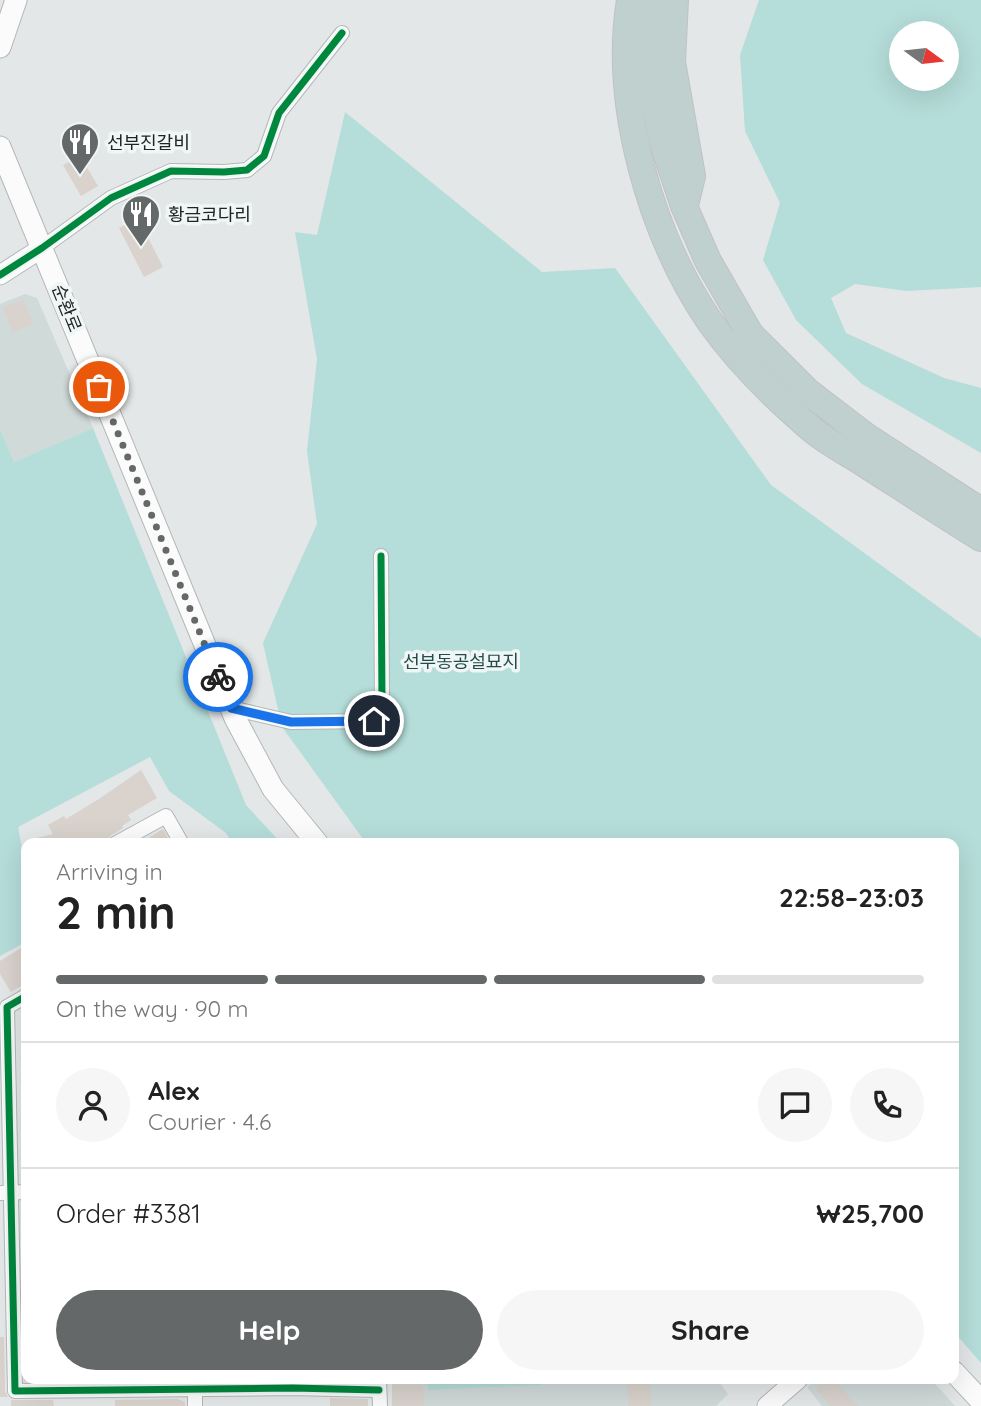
<!DOCTYPE html>
<meta charset="utf-8">
<style>
:root{--surface:#fff;--page:#f6f6f6;--text:#222;--muted:#767676;--line:#e0e0e0;--accent:#656868}
body{margin:0;font-family:Quicksand,"Noto Sans KR",sans-serif;background:var(--page);color:var(--text);height:100vh;display:flex;flex-direction:column;font-size:26px;white-space:nowrap}
*{box-sizing:border-box;margin:0}
p{font-size:23px;color:var(--muted)}
.icon{flex:none;width:38px;height:38px;fill:none;stroke:currentColor;stroke-width:2;stroke-linecap:round;stroke-linejoin:round}
.map{position:relative;flex:1;overflow:hidden}
.sheet{position:absolute;left:21px;top:838px;width:938px;height:546px;display:flex;flex-direction:column;background:var(--surface);border-radius:14px;box-shadow:0 7px 28px #0002}
.sheet>*{flex:none}
.needle{width:46px;rotate:105deg}
.fabs{position:absolute;left:889px;top:21px;display:grid;gap:14px}
.fabs a{display:grid;place-items:center;width:70px;height:70px;border-radius:50%;background:var(--surface);box-shadow:0 7px 28px #0002;font-size:35px}
.pin{position:absolute;display:grid;place-items:center;width:60px;height:60px;color:#fff;margin:-30px;border:4px solid #fff;border-radius:50%;box-shadow:0 2px 7px #0007}
.courier{position:absolute;display:grid;place-items:center;width:70px;height:70px;margin:-35px;border:5px solid #1a73e8;border-radius:50%;background:#fff;color:#222;box-shadow:0 2px 9px #0007}
.headline em{font-style:normal;font-weight:700}
.headline div{display:flex;flex-direction:column-reverse}
.headline{display:flex;align-items:center;justify-content:space-between;height:119px;padding:0 35px}
h1{font-size:46px;font-weight:700;line-height:52px}
.bar{display:grid;grid-template-columns:repeat(4,1fr);gap:10px 7px;align-content:center;height:84px;padding:0 35px}
.bar i{height:9px;border-radius:5px;background:var(--line)}
.bar .on{background:var(--accent)}
.bar p{grid-column:span 4}
.line{display:flex;align-items:center;gap:18px;padding:0 35px;border-top:2px solid var(--line)}
.line div{flex:1}
.round{display:grid;place-items:center;flex:none;width:74px;height:74px;border-radius:37px;background:var(--page)}
.button{display:flex;gap:14px;margin-top:auto;padding:14px 35px}
.button a{flex:1;height:80px;border-radius:42px;background:var(--accent);color:#fff;font-size:28px;font-weight:700;line-height:80px;text-align:center}
.button a+a{background:var(--page);color:var(--text)}
.map>svg:first-child{display:block}
.built{fill:#d0dad9}
.green{fill:#b5ddd9;fill-rule:evenodd}
.building{fill:#d9d2cd}
.lines{fill:none;stroke-linecap:round;stroke-linejoin:round}
.minor-casing{stroke:#b4b7b7;stroke-width:16}
.tertiary-casing{stroke:#b4b7b7;stroke-width:21}
.secondary-casing{stroke:#b4b7b7;stroke-width:23}
.motorway-casing{stroke:#c0c2c2;stroke-width:28}
.minor{stroke:#fbfbfb;stroke-width:14}
.tertiary{stroke:#fbfbfb;stroke-width:19}
.secondary{stroke:#fbfbfb;stroke-width:21}
.motorway{stroke:#c0d0cf;stroke-width:26}
.cycleway-casing{stroke:#eff6f5;stroke-width:11}
.cycleway{stroke:#00873e;stroke-width:7}
.done{stroke:#656868;stroke-width:7;stroke-dasharray:0 12.6}
.route{stroke:#1a73e8;stroke-width:9}
.labels{text-anchor:middle;dominant-baseline:central;stroke-width:7;stroke-linejoin:round;paint-order:stroke}
.poi-label{font-size:18px;fill:#212423;stroke:#eff6f5;text-anchor:start}
.street-label{font-size:18px;fill:#212423;stroke:#eff6f5}
.park-label{font-size:18px;fill:#224c48;stroke:#eff6f5}
</style>
<div class="map">
<svg width="981" height="1406" viewBox="0 0 981 1406">
<rect width="100%" height="100%" fill="#e3e7e7"/>
<g class="built">
<path d="M 25,294 L 37,298 L 93,428 L 14,462 L 0,429 L 0,304 Z"/>
<path d="M 392,1379 L 717,1379 L 728,1394 L 716,1406 L 392,1406 Z"/>
<path d="M 816,1379 L 931,1379 L 955,1406 L 822,1406 L 807,1387 Z"/>
</g>
<g class="green">
<path d="M 759,0 L 981,0 L 981,287 L 907,291 L 855,284 L 831,298 L 846,333 L 944,378 L 981,388 L 981,453 L 862,384 L 796,320 L 763,260 L 780,203 L 745,131 L 740,55 ZM 947,33 L 947,79 L 901,79 L 901,33 Z"/>
<path d="M 345,112 L 542,272 L 615,268 L 771,485 L 981,638 L 981,1363 L 954,1332 L 954,844 L 366,843 L 282,727 L 263,643 L 317,524 L 307,451 L 317,359 L 295,232 L 317,235 Z"/>
<path d="M 93,428 L 246,805 L 281,843 L 232,843 L 226,833 L 169,791 L 150,757 L 18,827 L 26,870 L 26,942 L 0,956 L 0,429 L 14,462 Z"/>
<path d="M 427,1379 L 541,1379 L 541,1385 L 428,1390 Z"/>
</g>
<g class="building">
<path d="M 80,156 L 98,186 L 81,196 L 63,165 Z"/>
<path d="M 138,218 L 163,267 L 144,277 L 119,228 Z"/>
<path d="M 24,300 L 33,324 L 12,332 L 3,307 Z"/>
<path d="M 141,770 L 157,798 L 128,815 L 131,820 L 122,826 L 123,828 L 110,836 L 105,844 L 30,844 L 29,840 L 53,834 L 48,825 L 64,816 L 66,819 L 99,799 Z"/>
<path d="M 163,829 L 171,844 L 139,844 Z"/>
<path d="M 26,945 L 26,983 L 11,992 L 0,974 L 0,961 Z"/>
<path d="M 23,1336 L 26,1336 L 26,1379 L 53,1379 L 53,1381 L 24,1381 Z"/>
<path d="M 0,1337 L 4,1337 L 5,1391 L 8,1397 L 0,1397 Z"/>
<path d="M 627,1379 L 650,1379 L 651,1406 L 628,1406 Z"/>
<path d="M 827,1379 L 833,1379 L 858,1406 L 831,1406 L 816,1389 Z"/>
<path d="M 392,1385 L 423,1385 L 424,1406 L 392,1406 Z"/>
<path d="M 330,1398 L 368,1399 L 368,1406 L 330,1406 Z"/>
<path d="M 177,1399 L 185,1402 L 185,1406 L 115,1406 L 115,1400 Z"/>
<path d="M 11,1400 L 53,1400 L 54,1406 L 11,1406 Z"/>
</g>
<g class="lines">
<defs>
<g id="minor">
<path d="M 42,248 L 111,198 L 171,171 L 224,172 L 247,170 L 264,156 L 279,113 L 342,33"/>
<path d="M 231,708 L 291,722 L 374,721 L 382,702 L 381,556"/>
<path d="M 115,844 L 166,816 L 182,844"/>
<path d="M 26,996 L 7,1007 L 15,1391 L 292,1388 L 379,1390"/>
<path d="M 0,1193 L 26,1192"/>
<path d="M 195,1379 L 195,1406"/>
<path d="M 379,1379 L 380,1406"/>
</g>
<g id="tertiary">
<path d="M 0,275 L 42,248"/>
<path d="M 767,1406 L 798,1379"/>
</g>
<g id="secondary">
<path d="M 0,47 L 16,0"/>
<path d="M 0,147 L 235,718 L 273,789 L 318,844"/>
<path d="M 954,1372 L 981,1401"/>
</g>
<g id="motorway">
<path d="M 630,0 C 613,105 651,235 710,322 C 737,360 773,396 808,426 C 824,441 847,452 865,464 C 904,489 942,514 981,538"/>
<path d="M 652,0 L 650,79 L 662,140 L 684,206 L 708,261 L 750,334 L 807,391 L 867,437 L 981,511"/>
<path d="M 675,0 L 672,62 L 692,176 L 686,201"/>
</g>
</defs>
<use href="#minor" class="minor-casing"/>
<use href="#tertiary" class="tertiary-casing"/>
<use href="#secondary" class="secondary-casing"/>
<use href="#motorway" class="motorway-casing"/>
<use href="#minor" class="minor"/>
<use href="#tertiary" class="tertiary"/>
<use href="#secondary" class="secondary"/>
<use href="#motorway" class="motorway"/>
<defs>
<g id="cycleway">
<path d="M 0,275 L 42,248 L 111,198 L 171,171 L 224,172 L 247,170 L 264,156 L 279,113 L 342,33"/>
<path d="M 231,708 L 291,722 L 374,721 L 382,702 L 381,556"/>
<path d="M 26,996 L 7,1007 L 15,1391 L 292,1388 L 379,1390"/>
</g>
</defs>
<use href="#cycleway" class="cycleway-casing"/>
<use href="#cycleway" class="cycleway"/>
</g>
<g class="lines">
<path class="done" d="M 99,387 L 218,677"/>
<path class="route" d="M 218,677 L 231,708 L 291,722 L 374,721"/>
</g>
<defs>
<symbol id="restaurant-pin" viewBox="-11 -11 22 30"><path d="M0 17L-7.5 6A9.5 9.5 0 1 1 7.5 6Z" fill="#656868" stroke="#eff6f5"/><path d="M-5-6h1v4h1v-4h1v4h1v-4h1v5L-1.5 .5V6h-2V.5L-5-1ZM5-6V6H3V1.5H1.5Q1.5-4 5-6Z" fill="#fff"/></symbol>
</defs>
<g fill-rule="evenodd">
<use href="#restaurant-pin" x="58" y="120" width="44" height="60"/>
<use href="#restaurant-pin" x="119" y="192" width="44" height="60"/>
</g>
<g class="labels">
<g class="poi-label">
<text x="107" y="142">선부진갈비</text>
<text x="168" y="214">황금코다리</text>
</g>
<g class="street-label">
<text transform="translate(67 308) rotate(68)">순환로</text>
</g>
<g class="park-label">
<text x="461" y="661">선부동공설묘지</text>
</g>
</g>
</svg>
<div class="fabs">
<a><svg class="needle" viewBox="-14 -14 28 28"><path d="M0-13l5 13h-10z" fill="#e53935"/><path d="M0 13l5-13h-10z" fill="#767676"/></svg></a>
</div>
<div class="pin" style="left:99px;top:387px;background:#ea580c"><svg class="icon" aria-label="bag" viewBox="0 0 24 24"><path d="M5 8h14l-1 12H6zM9 8a3 3 0 0 1 6 0"/></svg></div>
<div class="pin" style="left:374px;top:721px;background:#1f2937"><svg class="icon" aria-label="home" viewBox="0 0 24 24"><path d="M3 11l9-7 9 7M6 9v11h12V9"/></svg></div>
<div class="courier" style="left:218px;top:677px"><svg class="icon" aria-label="bike" viewBox="0 0 24 24"><circle cx="6" cy="16" r="4"/><circle cx="18" cy="16" r="4"/><path d="M6 16l4-8h5l3 8M10 8l3 8H6M13 5h3"/></svg></div>
<section class="sheet">
<div class="headline"><div><h1>2 min</h1><p>Arriving in</p></div><em>22:58–23:03</em></div>
<div class="bar"><i class="on"></i><i class="on"></i><i class="on"></i><i></i><p>On the way · 90 m</p></div>
<div class="line" style="height:126px"><a class="round"><svg class="icon" aria-label="person" viewBox="0 0 24 24"><circle cx="12" cy="8" r="4"/><path d="M4 21q1-7 8-7t8 7"/></svg></a><div><b>Alex</b><p>Courier · 4.6</p></div><a class="round"><svg class="icon" aria-label="chat" viewBox="0 0 24 24"><path d="M4 5h16v11H9l-5 4z"/></svg></a><a class="round"><svg class="icon" aria-label="phone" viewBox="0 0 24 24"><path d="M5 4h4l2 5-3 2q2 4 5 5l2-3 5 2v4C11 20 4 13 5 4z"/></svg></a></div>
<div class="line" style="height:91px"><div>Order #3381</div><b>₩25,700</b></div>
<div class="button"><a>Help</a><a>Share</a></div>
</section>
</div>
